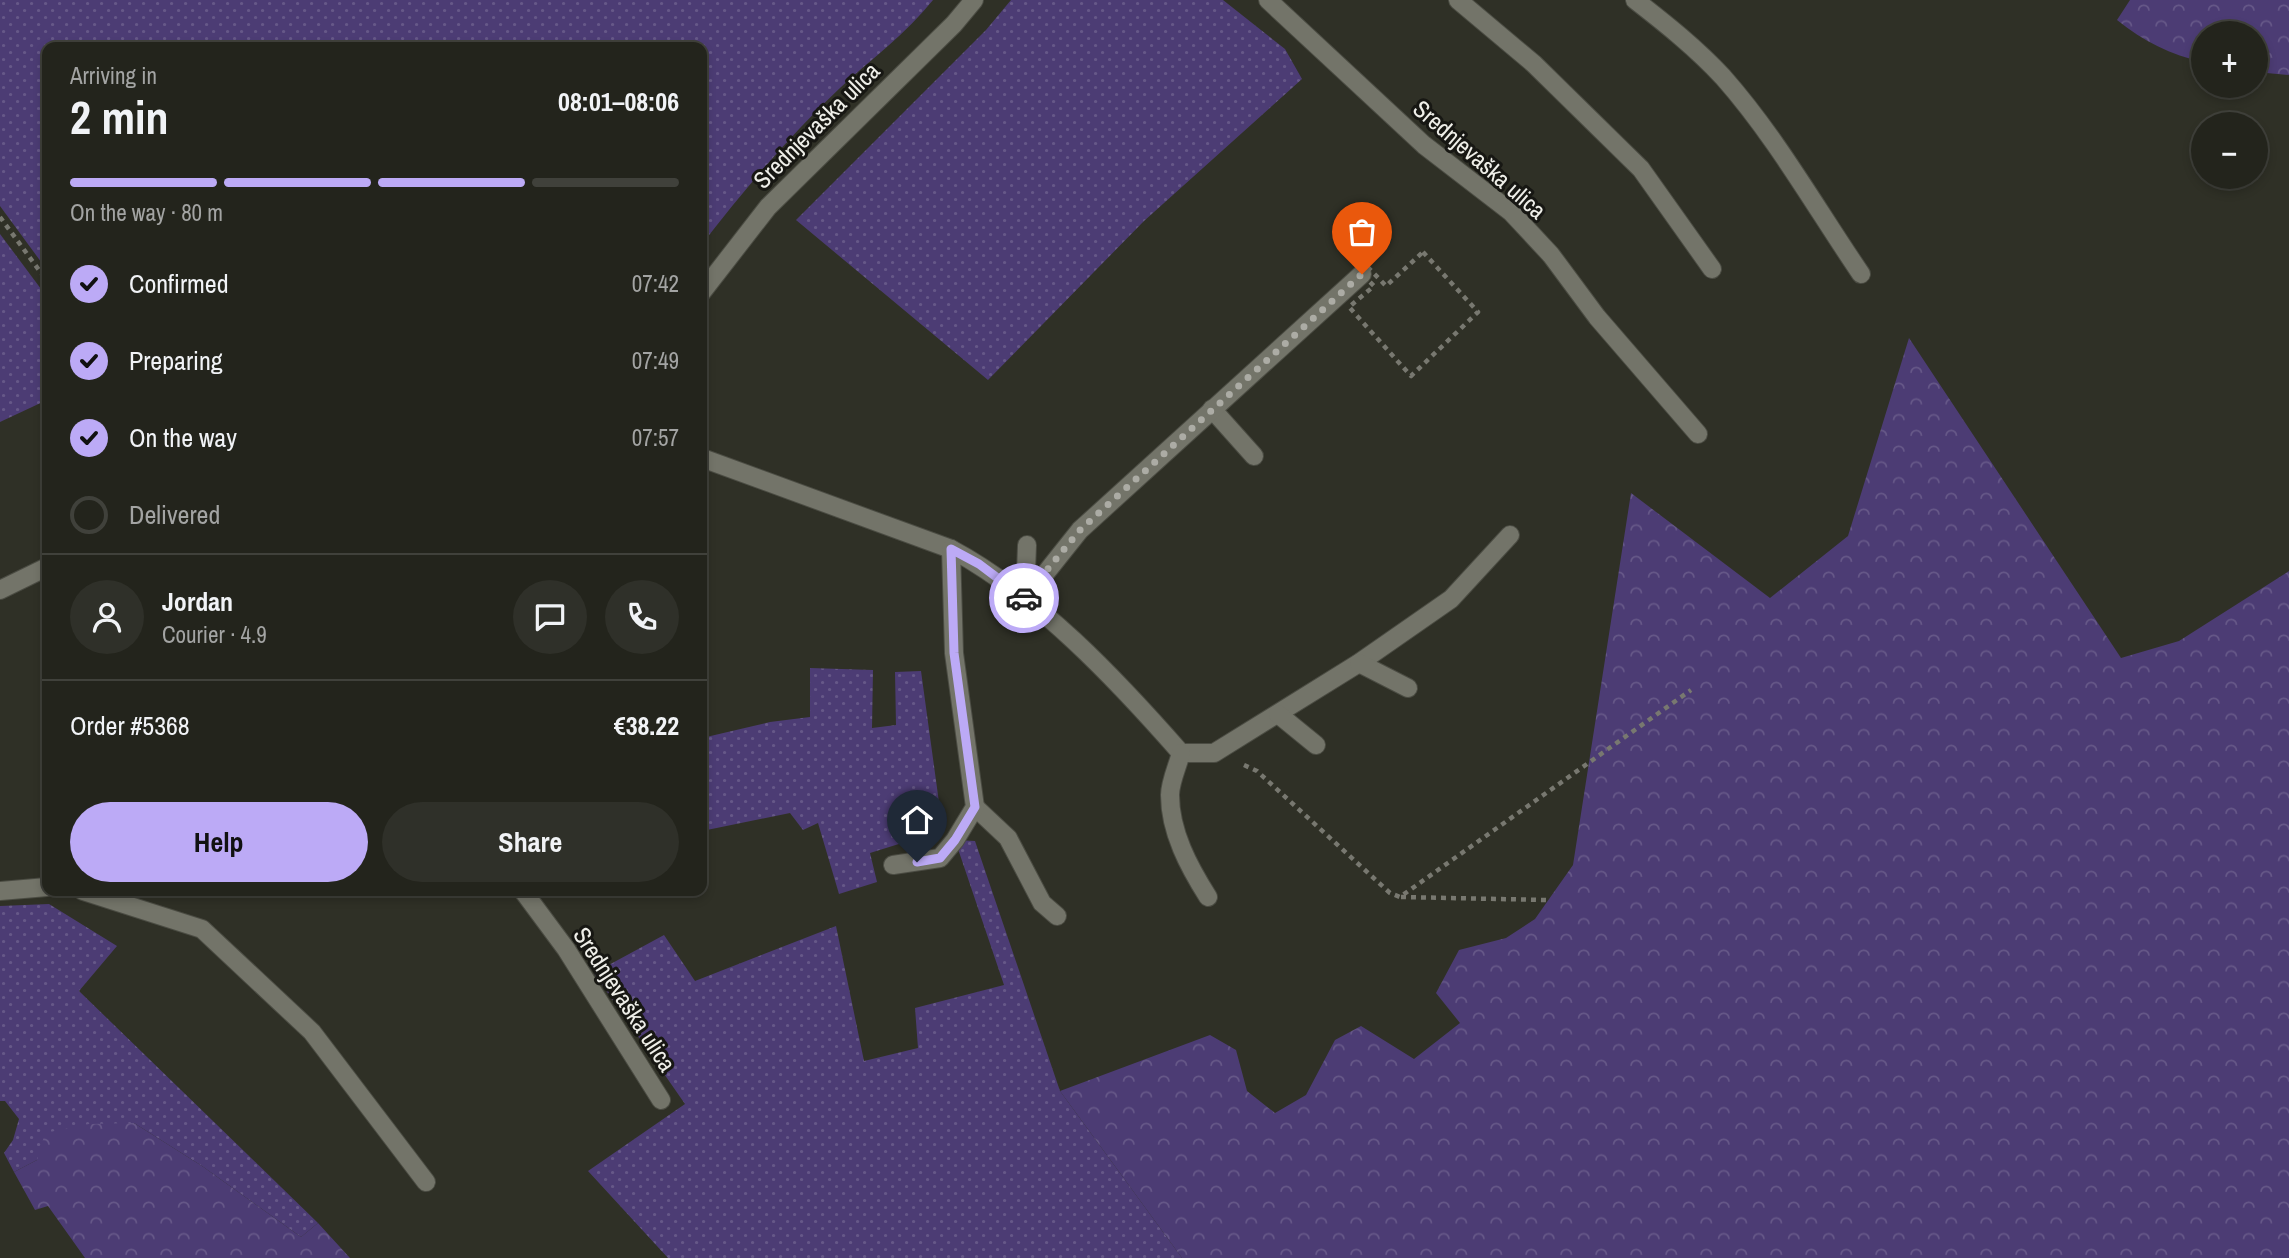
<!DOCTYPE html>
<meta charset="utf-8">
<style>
:root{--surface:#23241c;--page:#2f3029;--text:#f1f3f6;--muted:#a3a4a3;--line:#40413b;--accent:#bcaaf6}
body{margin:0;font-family:"Archivo Narrow",sans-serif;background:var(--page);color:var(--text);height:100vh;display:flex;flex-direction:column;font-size:26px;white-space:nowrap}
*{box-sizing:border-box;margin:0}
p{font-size:23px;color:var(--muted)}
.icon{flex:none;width:38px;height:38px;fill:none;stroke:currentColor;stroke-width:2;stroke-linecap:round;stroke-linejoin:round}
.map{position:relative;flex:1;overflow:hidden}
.panel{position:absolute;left:42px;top:42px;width:665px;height:854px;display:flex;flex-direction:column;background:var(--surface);border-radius:14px;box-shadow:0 4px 10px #0003,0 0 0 2px var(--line)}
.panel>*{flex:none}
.controls{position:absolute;left:2191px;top:21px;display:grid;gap:14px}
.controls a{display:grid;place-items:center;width:77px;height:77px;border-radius:50%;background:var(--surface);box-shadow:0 4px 10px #0003,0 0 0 2px var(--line);font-size:35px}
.pin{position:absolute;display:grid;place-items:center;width:60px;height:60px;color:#fff;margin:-72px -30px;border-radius:50% 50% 50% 0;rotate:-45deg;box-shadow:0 0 7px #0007}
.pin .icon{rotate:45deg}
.courier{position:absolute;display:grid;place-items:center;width:70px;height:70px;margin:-35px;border:5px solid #bcaaf6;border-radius:50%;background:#fff;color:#222;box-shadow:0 2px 9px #0007}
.summary em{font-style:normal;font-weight:800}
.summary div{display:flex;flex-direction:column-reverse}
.summary{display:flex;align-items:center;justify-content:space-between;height:119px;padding:0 28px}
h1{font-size:46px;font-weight:800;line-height:52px}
.bar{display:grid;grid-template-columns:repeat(4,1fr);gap:10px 7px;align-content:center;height:84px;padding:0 28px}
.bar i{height:9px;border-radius:5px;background:var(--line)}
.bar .active{background:var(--accent)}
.bar p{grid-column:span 4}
.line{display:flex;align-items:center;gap:18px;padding:0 28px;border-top:2px solid var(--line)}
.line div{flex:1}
.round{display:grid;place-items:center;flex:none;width:74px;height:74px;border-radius:37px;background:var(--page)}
ol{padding:0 28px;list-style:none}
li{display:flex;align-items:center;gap:21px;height:77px}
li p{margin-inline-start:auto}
li .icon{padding:7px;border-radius:50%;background:var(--accent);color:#111;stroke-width:4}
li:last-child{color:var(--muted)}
li i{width:38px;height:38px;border:4px solid var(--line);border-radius:50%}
.button{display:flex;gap:14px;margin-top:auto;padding:14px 28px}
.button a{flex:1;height:80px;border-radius:42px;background:var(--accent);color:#111;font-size:28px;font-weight:800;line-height:80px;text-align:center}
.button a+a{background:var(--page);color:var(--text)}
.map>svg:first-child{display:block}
.grass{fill:url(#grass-dots)}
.forest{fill:url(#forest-crowns)}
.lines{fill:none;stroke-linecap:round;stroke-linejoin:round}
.lane-casing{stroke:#4b4c43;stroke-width:20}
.street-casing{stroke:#4b4c43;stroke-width:20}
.path{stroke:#787870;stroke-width:4.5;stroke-dasharray:5 5;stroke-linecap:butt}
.lane{stroke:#737469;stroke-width:18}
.street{stroke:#737469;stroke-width:18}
.done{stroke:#acaca5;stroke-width:7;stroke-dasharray:0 12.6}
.route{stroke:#bcaaf6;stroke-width:9}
.labels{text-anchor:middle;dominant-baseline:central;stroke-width:6;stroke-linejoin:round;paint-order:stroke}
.street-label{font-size:24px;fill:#efefe9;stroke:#171713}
</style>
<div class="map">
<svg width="2289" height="1258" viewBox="0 0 2289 1258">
<defs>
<pattern id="grass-dots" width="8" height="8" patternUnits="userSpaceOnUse" patternTransform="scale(1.75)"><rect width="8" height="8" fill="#4c3c74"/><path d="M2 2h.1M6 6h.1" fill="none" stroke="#665888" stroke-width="1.8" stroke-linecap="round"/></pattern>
<pattern id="forest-crowns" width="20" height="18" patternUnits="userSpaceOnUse" patternTransform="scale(1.75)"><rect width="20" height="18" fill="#4c3c74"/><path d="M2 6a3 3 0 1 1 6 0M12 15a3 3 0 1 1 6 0" fill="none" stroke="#665888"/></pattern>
</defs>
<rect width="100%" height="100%" fill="#2f3026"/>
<g class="grass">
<path d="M 0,0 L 933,0 C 906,34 871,59 840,88 C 789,136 745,189 702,244 L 702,47 L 47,47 L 47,270 L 0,206 Z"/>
<path d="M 1011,0 L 1223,0 L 1285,49 L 1302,79 L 1144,221 L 988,380 L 796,220 L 986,30 Z"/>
<path d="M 0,234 L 47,297 L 47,400 L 0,422 Z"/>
<path d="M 810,668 L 873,670 L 872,728 L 896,725 L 895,672 L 921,671 L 941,817 L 934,833 L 870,853 L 877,882 L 839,894 L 818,823 L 803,830 L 790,813 L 702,831 L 702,738 L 770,722 L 810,717 Z"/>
<path d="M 955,840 L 975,841 L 1060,1091 L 1182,1258 L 668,1258 L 588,1171 L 685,1104 L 594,973 L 664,935 L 695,981 L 836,926 L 864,1061 L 918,1048 L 915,1008 L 1004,985 Z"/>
<path d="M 49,904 L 117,946 L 79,991 L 318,1223 L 301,1237 L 202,1166 L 134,1123 L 37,1160 L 14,1172 L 4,1153 L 13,1140 L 19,1119 L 5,1101 L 0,1101 L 0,906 Z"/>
</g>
<g class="forest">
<path d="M 2130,0 L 2289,0 L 2289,75 L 2256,72 L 2256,33 L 2203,33 L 2203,62 C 2171,55 2143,41 2117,20 Z"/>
<path d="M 1909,338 L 2121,658 L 2179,641 L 2289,571 L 2289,1258 L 1182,1258 L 1060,1091 L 1210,1035 L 1236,1050 L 1247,1091 L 1275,1113 L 1306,1095 L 1335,1040 L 1361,1026 L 1414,1059 L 1460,1023 L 1436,993 L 1459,950 L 1506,938 L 1535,919 L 1573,865 L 1631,493 L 1770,598 L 1848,536 Z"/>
<path d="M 134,1123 L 202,1166 L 301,1237 L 318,1223 L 350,1258 L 85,1258 L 48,1206 L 35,1210 L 14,1172 L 37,1160 L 45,1133 L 89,1124 Z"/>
</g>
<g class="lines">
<defs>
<g id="lane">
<path d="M 975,807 L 1008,838 L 1042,903 L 1057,916"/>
<path d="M 83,891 L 202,929 L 312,1032 L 426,1182"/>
</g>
<g id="street">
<path d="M 1268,0 L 1424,145 L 1511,212 L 1551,255 L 1597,317 L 1698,434"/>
<path d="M 1458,0 L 1534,64 L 1641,169 L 1712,269"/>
<path d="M 1635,0 C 1666,24 1696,48 1723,77 C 1776,137 1816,208 1861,274"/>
<path d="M 702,292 L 768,207 L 954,24 L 974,0"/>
<path d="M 1212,409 L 1254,456"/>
<path d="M 702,458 L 951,549 C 1037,595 1117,680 1181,753 L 1214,753 L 1359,663 L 1451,599 L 1510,535"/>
<path d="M 1027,545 L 1025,599 L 1080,530 L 1362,274"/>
<path d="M 0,590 L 47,567"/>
<path d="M 1359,663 L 1408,688"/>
<path d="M 1278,714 L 1316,745"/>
<path d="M 1181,753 C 1178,765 1170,782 1170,795 C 1170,832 1189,867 1208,897"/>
<path d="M 893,865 L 940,858 L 955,840 L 975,807 L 954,653 L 951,549"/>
<path d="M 0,891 L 47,887"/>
<path d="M 523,891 L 566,949 L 661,1100"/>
</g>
</defs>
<use href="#lane" class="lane-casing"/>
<use href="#street" class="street-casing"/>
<g class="path">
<path d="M 0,217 L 47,281"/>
<path d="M 1423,252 L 1478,312 L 1411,376 L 1349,307 L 1374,286 L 1362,274 L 1361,260 L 1386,286 Z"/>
<path d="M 1244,765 L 1257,771 L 1390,893 L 1400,897 L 1691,690"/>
<path d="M 1401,897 L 1547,900"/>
</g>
<use href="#lane" class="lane"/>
<use href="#street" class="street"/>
</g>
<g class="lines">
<path class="done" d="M 1024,598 L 1080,530 L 1362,274"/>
<path class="route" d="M 917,862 L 940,858 L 955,840 L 975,807 L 954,653 L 951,549 L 979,564 L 1024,598"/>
</g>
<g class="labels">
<g class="street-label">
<text transform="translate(816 125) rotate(-45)">Srednjevaška ulica</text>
<text transform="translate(1480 159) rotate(41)">Srednjevaška ulica</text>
<text transform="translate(625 999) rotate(57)">Srednjevaška ulica</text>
</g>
</g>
</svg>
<div class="controls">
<a>+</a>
<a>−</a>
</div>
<div class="pin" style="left:1362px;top:274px;background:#ea580c"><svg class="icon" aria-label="bag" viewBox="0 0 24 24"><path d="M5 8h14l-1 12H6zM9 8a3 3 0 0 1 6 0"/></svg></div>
<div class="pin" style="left:917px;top:862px;background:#1f2937"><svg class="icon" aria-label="home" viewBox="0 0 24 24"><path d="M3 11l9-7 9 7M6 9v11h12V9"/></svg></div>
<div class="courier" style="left:1024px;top:598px"><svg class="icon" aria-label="car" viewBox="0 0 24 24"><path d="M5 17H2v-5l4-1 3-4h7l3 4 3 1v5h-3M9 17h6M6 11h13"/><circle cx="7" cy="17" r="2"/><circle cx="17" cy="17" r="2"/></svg></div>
<section class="panel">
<div class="summary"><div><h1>2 min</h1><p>Arriving in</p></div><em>08:01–08:06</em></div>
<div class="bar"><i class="active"></i><i class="active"></i><i class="active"></i><i></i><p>On the way · 80 m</p></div>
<ol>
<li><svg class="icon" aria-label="check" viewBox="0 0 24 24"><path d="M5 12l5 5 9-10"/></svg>Confirmed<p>07:42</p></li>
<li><svg class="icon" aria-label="check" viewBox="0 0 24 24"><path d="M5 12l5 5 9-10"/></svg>Preparing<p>07:49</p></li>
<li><svg class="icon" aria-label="check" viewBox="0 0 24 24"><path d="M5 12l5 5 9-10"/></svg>On the way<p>07:57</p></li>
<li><i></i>Delivered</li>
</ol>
<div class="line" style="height:126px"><a class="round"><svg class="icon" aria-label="person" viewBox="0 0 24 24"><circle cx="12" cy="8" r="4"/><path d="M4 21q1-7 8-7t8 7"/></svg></a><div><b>Jordan</b><p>Courier · 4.9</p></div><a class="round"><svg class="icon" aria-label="chat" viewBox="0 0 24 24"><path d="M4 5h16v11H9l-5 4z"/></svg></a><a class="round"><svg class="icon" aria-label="phone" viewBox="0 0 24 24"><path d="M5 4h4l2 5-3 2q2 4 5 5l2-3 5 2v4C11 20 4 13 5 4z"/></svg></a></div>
<div class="line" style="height:91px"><div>Order #5368</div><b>€38.22</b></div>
<div class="button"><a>Help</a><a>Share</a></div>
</section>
</div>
